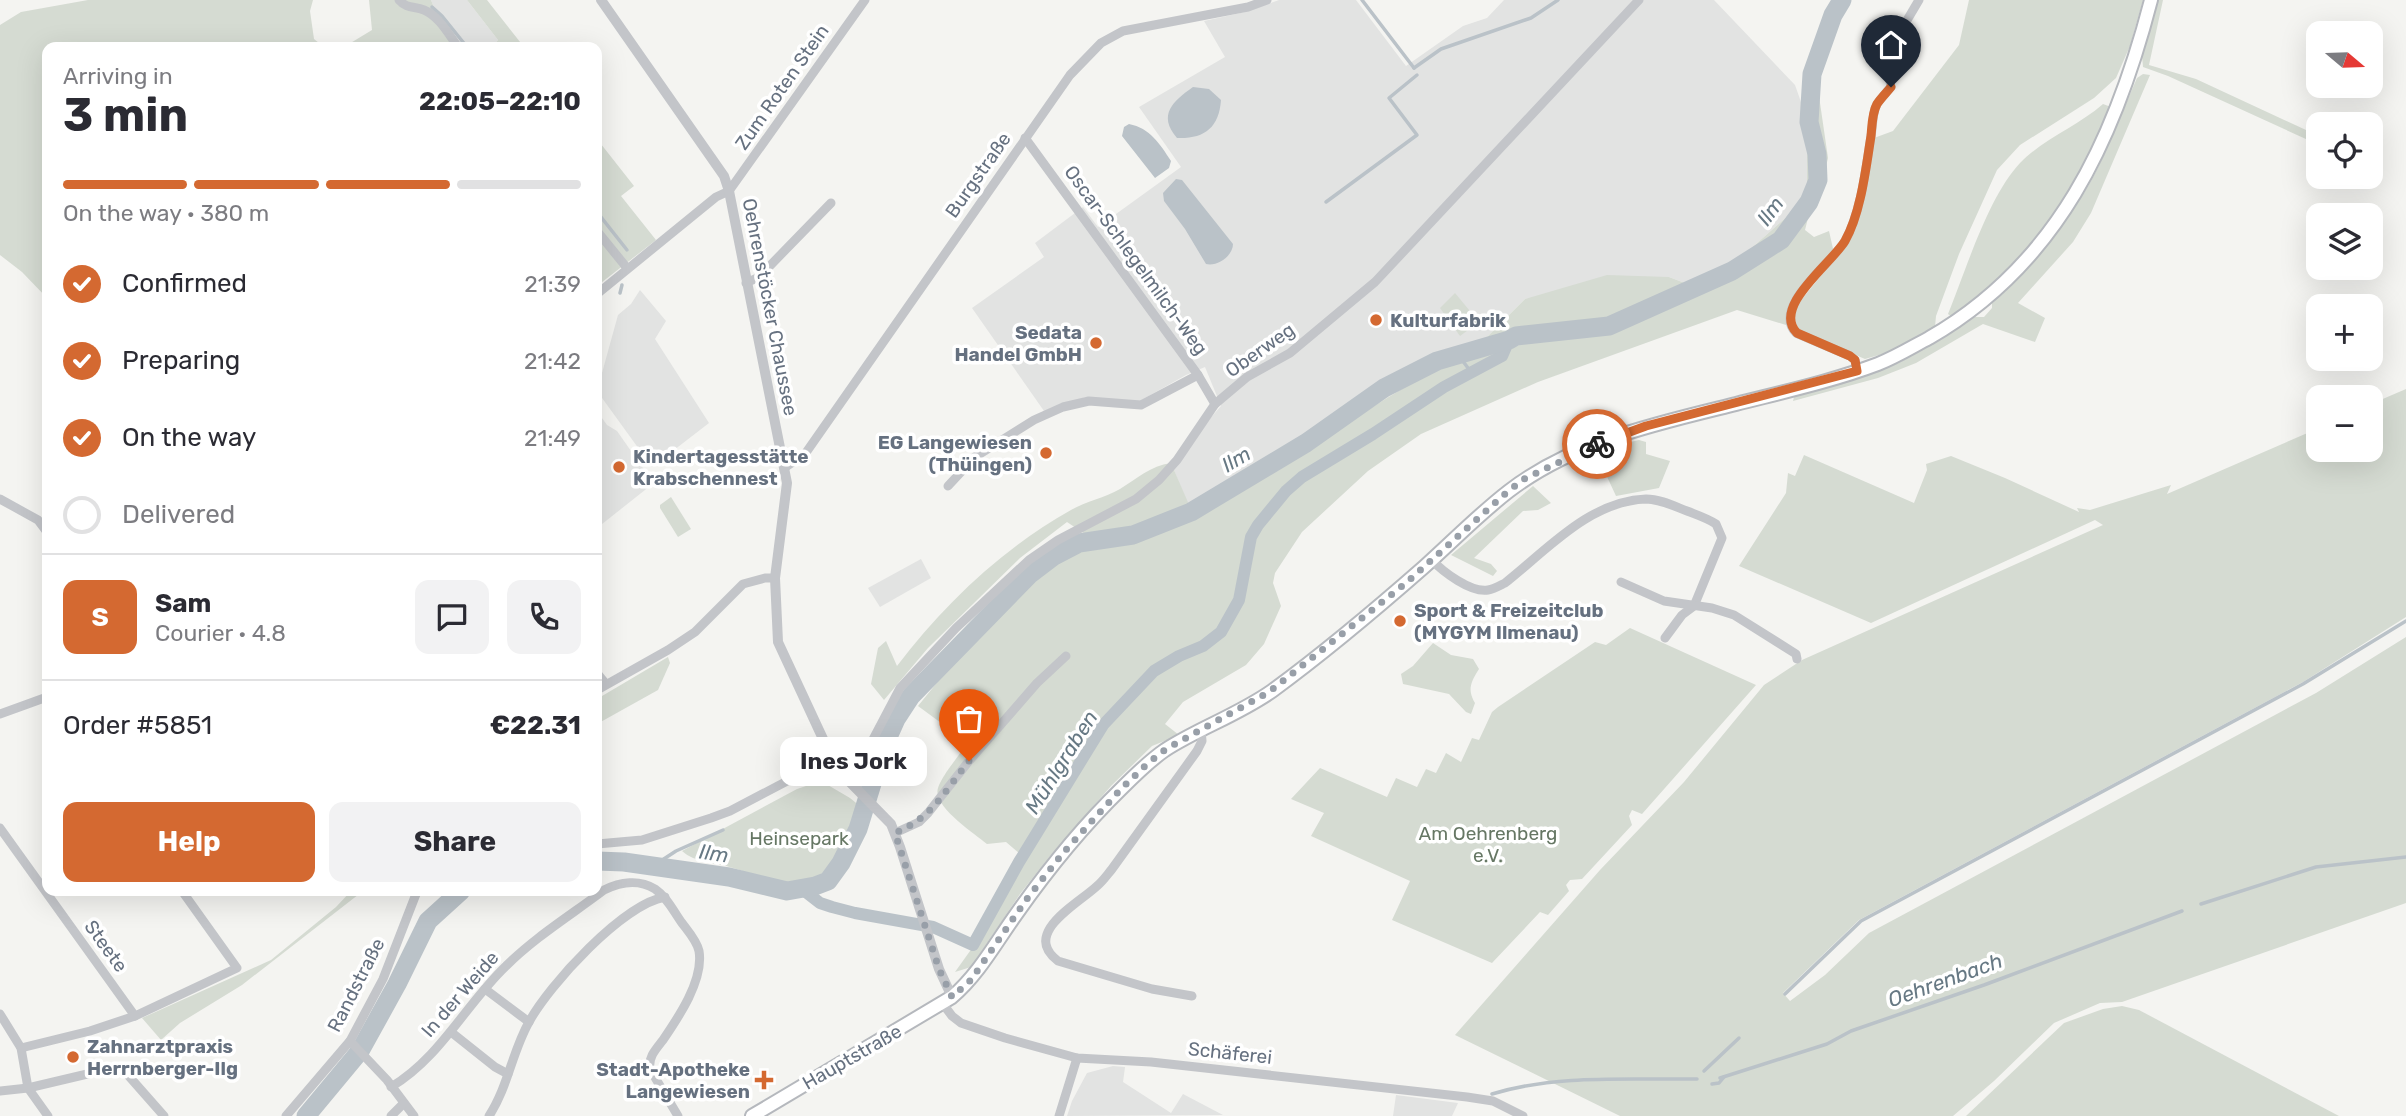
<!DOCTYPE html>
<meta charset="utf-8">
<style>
:root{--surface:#fff;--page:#f2f2f3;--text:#2b2b33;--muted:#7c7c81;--line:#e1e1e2;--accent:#d46931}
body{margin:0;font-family:Rubik,sans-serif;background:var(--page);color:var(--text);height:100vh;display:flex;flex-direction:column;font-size:26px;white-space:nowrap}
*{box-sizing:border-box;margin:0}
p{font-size:23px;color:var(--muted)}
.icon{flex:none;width:38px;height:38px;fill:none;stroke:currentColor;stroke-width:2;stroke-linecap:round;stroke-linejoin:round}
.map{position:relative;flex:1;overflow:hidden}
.drawer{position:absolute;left:42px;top:42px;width:560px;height:854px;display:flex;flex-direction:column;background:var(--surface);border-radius:14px;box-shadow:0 7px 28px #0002}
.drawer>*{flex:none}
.needle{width:46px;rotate:109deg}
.fabs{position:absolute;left:2306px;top:21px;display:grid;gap:14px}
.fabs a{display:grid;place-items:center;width:77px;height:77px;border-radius:14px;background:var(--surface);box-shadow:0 7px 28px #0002;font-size:35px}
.pin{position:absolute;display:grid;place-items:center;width:60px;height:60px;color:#fff;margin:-72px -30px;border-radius:50% 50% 50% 0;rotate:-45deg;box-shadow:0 0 7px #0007}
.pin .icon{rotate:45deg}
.courier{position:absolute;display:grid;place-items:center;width:70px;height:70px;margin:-35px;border:5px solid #d46931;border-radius:50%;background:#fff;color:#222;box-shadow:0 2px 9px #0007}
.bubble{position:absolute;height:49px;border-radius:14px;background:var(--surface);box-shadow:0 7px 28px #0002;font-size:23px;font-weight:700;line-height:49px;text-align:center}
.summary em{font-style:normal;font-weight:700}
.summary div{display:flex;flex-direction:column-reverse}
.summary{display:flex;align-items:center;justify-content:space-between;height:119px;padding:0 21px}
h1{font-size:46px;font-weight:700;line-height:52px}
.bar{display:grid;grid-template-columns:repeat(4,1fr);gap:10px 7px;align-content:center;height:84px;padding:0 21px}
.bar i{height:9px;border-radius:5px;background:var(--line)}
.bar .on{background:var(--accent)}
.bar p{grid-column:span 4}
.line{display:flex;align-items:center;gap:18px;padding:0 21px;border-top:2px solid var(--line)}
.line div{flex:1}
.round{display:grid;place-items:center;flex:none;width:74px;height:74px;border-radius:14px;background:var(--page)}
ol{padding:0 21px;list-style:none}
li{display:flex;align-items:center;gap:21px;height:77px}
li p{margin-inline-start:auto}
li .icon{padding:7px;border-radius:50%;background:var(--accent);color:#fff;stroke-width:4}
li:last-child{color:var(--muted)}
li i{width:38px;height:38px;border:4px solid var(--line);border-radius:50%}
.primary-button{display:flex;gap:14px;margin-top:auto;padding:14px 21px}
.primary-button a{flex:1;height:80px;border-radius:14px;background:var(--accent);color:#fff;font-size:28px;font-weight:700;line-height:80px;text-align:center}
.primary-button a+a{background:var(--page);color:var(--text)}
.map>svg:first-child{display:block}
.built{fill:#e2e3e2}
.green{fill:#d5dbd2}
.water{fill:#bac2c8}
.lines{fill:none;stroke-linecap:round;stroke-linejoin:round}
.stream{stroke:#bac2c8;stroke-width:3.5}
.canal{stroke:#bac2c8;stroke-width:12}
.river{stroke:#bac2c8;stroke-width:19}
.secondary-casing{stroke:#b5b8bd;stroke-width:16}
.minor{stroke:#c3c5c9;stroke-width:9}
.tertiary{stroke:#c3c5c9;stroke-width:10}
.secondary{stroke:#fff;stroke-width:12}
.done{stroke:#989fa8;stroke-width:7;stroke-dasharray:0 12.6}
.route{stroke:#d46931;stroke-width:9}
.poi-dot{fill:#d46931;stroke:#fff;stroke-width:2.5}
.labels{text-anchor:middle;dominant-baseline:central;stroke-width:7;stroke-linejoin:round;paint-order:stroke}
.street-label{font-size:19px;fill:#667180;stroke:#fff}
.poi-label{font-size:19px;font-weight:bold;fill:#667180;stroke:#fff;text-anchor:start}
.park-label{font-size:19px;fill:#667764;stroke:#fff}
.water-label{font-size:21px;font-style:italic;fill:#677984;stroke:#fff}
</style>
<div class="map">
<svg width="2406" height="1116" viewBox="0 0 2406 1116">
<rect width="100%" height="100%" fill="#f4f4f1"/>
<g class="built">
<path d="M 431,0 L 467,0 L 498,40 L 492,47 L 462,47 L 437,15 Z"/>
<path d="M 1279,0 L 1356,0 L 1406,66 L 1463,26 L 1487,18 L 1504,0 L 1714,0 L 1795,85 L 1807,119 L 1807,199 L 1730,267 L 1690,285 L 1669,277 L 1525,299 L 1487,337 L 1292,456 L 1189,507 L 1171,463 L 1221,406 L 1205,367 L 1186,375 L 1138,402 L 1086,397 L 1044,411 L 972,308 L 1044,257 L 1035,243 L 1083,207 L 1098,227 L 1181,167 L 1139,107 L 1225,57 L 1204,21 L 1245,12 Z"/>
<path d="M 640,290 L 666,321 L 655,339 L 709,423 L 652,467 L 597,391 L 618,315 L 631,304 Z"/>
<path d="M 597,411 L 607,425 L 617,431 L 652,481 L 650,486 L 597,528 Z"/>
<path d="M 921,559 L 931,578 L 880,607 L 868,588 Z"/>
<path d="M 1113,1066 L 1125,1067 L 1123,1082 L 1171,1113 L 1183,1094 L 1223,1115 L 1067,1116 L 1072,1101 L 1087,1073 Z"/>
<path d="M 1396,1095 L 1458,1103 L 1452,1116 L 1393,1116 Z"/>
</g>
<g class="green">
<path d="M 88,0 L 313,0 L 310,11 L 314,39 L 324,47 L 47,47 L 47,298 L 22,272 L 0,255 L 0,25 L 21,12 Z"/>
<path d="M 369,0 L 431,0 L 437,15 L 462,47 L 344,47 L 372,30 Z"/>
<path d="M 467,0 L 487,0 L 524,47 L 492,47 L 498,40 Z"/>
<path d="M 1969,0 L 2143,0 L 2130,46 L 2116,78 L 2094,98 L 2020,145 L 1997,170 L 1959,254 L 1936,316 L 1935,327 L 1886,353 L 1865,359 L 1803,333 L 1795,325 L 1794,314 L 1798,304 L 1848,242 L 1856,228 L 1874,138 L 1893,131 L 1959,45 Z"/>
<path d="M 2157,0 L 2163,0 L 2149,65 L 2196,79 L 2319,136 L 2319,145 L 2168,76 L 2143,67 L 2142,56 Z"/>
<path d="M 2143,74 L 2150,75 L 2091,213 L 2073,242 L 2018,303 L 2045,318 L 2035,342 L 1983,324 L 1916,363 L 1878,378 L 1793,401 L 1794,397 L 1899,363 L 1975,317 L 1984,317 L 1992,308 L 1992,301 C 2031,266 2065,227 2091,181 C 2109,148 2122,112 2137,78 Z"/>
<path d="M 1819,96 L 1828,158 L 1817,205 L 1808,218 L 1805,230 L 1814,237 L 1829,231 L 1834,253 L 1787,313 L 1786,325 L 1737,310 L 1538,382 L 1421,434 L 1368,471 L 1302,532 L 1275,573 L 1273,583 L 1281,606 L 1264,644 L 1246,665 L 1183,702 L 1165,724 L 1179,735 L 1152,746 L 1111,786 L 1050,856 L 1020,894 L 971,967 L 955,972 L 985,930 L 982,925 L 1019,853 L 1006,842 L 987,844 C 974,833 932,806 938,788 C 943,773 960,756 967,742 L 918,706 L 948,669 L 1033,580 L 1085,534 L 1067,522 L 1020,558 L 928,648 L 884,700 L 871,684 L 878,648 L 886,641 L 897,666 C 944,604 1003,548 1071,510 C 1086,501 1105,498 1120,489 C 1138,478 1150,466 1171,463 L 1190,507 L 1292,456 L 1487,337 L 1525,299 L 1607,275 L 1669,277 L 1690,285 L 1730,267 L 1807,199 L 1807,119 Z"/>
<path d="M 2103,104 L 2111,107 C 2075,193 2029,262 1952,317 L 1948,314 C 1966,270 1988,197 2020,163 C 2043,139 2078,126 2103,104 Z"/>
<path d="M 597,139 L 634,186 L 621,196 L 656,240 L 597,286 Z"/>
<path d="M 1455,293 L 1479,322 L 1460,336 L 1440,308 Z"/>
<path d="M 2406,389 L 2406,617 L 2303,682 L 1859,920 L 1783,993 L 1790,1001 L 1825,975 L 1869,933 L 2316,693 L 2406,637 L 2406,903 L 2122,1002 L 2100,1003 L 2054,1023 L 1994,1081 L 1953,1116 L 1620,1116 L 1455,1035 L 1600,870 L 1684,782 L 1764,685 L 1802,660 L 2103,525 L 2095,520 L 1871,623 L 1739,566 L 1786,493 L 1788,473 L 1795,476 L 1804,455 L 1914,503 L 1927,470 L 1926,464 L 1951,456 L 2005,478 L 2079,512 L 2077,508 L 2090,510 L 2171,485 L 2167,494 L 2319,428 L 2319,450 L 2371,450 L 2371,404 Z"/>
<path d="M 1639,440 L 1646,442 L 1646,454 L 1670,461 L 1659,488 L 1616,496 L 1603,468 L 1613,446 Z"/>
<path d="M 1533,486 L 1551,503 L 1538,510 L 1523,511 L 1474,558 L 1491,564 L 1497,571 L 1493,576 L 1451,555 Z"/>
<path d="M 671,497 L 691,529 L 678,537 L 660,508 L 660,505 Z"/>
<path d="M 1630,628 L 1756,685 L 1642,814 L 1632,810 L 1629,816 L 1632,825 L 1582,879 L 1570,880 L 1566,885 L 1569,891 L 1548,915 L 1540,912 L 1492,963 L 1392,920 L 1410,881 L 1311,836 L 1324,813 L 1291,799 L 1320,768 L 1387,797 L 1396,778 L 1417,787 L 1426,769 L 1436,773 L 1446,753 L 1461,762 L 1472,738 L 1479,740 L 1492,712 L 1498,707 L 1595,642 L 1606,645 Z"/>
<path d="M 1433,643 L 1451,655 L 1473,659 L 1479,669 C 1471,682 1467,689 1475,703 L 1471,714 L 1466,712 L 1449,694 L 1403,684 L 1401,674 L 1413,666 Z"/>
<path d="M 668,657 L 670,663 L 658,690 L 597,724 L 597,699 Z"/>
<path d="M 821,781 L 850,798 L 861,807 C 855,827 843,862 827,875 C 815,885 794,885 780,883 C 764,881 748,872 733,868 C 716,862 695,863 682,851 L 797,789 Z"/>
<path d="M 351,891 L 363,891 L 242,985 L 180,1023 L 161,1040 L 142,1018 L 271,960 L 336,907 Z"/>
<path d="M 2122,1006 L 2139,1010 L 2339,1116 L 1966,1116 L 2064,1023 L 2103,1009 Z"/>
</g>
<g class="water">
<path d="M 1193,87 L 1209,89 L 1221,100 C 1219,128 1204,139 1177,138 C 1157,115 1173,101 1193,87 Z"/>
<path d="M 1129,124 C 1150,128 1160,144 1171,161 L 1169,168 L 1155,178 L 1122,136 L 1124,127 Z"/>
<path d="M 1176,179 L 1182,180 L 1233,244 C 1233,256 1217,267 1206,264 L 1185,229 L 1164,201 L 1163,193 Z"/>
</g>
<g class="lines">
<g class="stream">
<path d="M 1362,0 L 1414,68"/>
<path d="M 432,7 L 442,16 L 467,47"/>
<path d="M 1414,68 L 1441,49 L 1531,18 L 1558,0"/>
<path d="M 1326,202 L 1417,135 L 1389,98 L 1417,75"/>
<path d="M 597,212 L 627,250"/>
<path d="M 620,293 L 622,285"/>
<path d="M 1459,356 L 1471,372"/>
<path d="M 653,866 L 676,851 L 723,830"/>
<path d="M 2201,904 L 2316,867 L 2406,857"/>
<path d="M 1785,994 L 1861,921 L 2303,684 L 2406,621"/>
<path d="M 1704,1071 L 1739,1038"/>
<path d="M 1720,1078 L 1827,1044 L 1851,1031 L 1984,985 L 2182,911"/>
<path d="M 1712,1084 L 1719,1083 L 1724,1077"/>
<path d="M 1492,1094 C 1557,1074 1629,1080 1697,1079"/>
</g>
<path class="canal" d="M 802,889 L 820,903 L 832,907 L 855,913 L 933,927 L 973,945 L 1019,862 L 1103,725 L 1154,671 L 1179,656 L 1203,646 L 1221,632 L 1239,600 L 1251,537 L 1258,525 L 1286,491 L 1302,477 L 1373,434 L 1444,387 L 1502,356 L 1509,340"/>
<g class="river">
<path d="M 597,861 L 624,862 L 729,877 L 787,891 L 815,886 L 828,881 L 841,863 L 858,829 L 883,748 L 896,719 L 911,696 L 1029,575 L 1054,556 L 1079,543 L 1133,535 L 1191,512 L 1306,443 L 1384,388 L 1437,361 L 1509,340 L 1516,336 L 1609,326 L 1732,271 L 1781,240 L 1809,202 L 1818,180 L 1817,154 L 1809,122 L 1812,74 L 1833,15 L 1842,0"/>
<path d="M 306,1116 L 360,1051 L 397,984 L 428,921 L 461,891"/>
</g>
<defs>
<path id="secondary" d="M 752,1116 L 952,997 C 979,974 996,942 1017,913 C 1048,869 1083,826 1122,788 C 1135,775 1149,761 1165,750 C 1199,728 1238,715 1272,691 C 1324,653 1375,610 1424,567 C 1452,542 1479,514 1509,491 C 1574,441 1659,423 1736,404 C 1783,392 1833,381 1878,364 C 1896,357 1912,347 1929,338 C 2058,264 2115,139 2151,0"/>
</defs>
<use href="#secondary" class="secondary-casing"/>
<g class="minor">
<path d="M 399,0 C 407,9 414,6 424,10 C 439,16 449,35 458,47"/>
<path d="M 1025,138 L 1198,375 L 1215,404"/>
<path d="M 597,231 L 627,268"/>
<path d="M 746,283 L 759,277 L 831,203"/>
<path d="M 597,294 L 716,197 L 729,191 L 865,0"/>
<path d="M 1857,371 L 1855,360 L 1850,356 L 1796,333 C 1771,307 1831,264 1845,241 C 1861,213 1866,167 1871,136 C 1873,126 1872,113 1877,104 C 1881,98 1887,92 1891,87 L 1887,64 L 1887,54 L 1919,0"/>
<path d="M 784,468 L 805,454 L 1070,75 L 1101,43 L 1123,31 L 1248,7 L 1267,0"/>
<path d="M 948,486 L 975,457 L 1034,420 L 1063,407 L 1089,401 L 1141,405 L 1198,375"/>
<path d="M 0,499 L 38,520 L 47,532"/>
<path d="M 1432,560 C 1443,572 1471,593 1488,590 C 1494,589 1499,586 1505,583 C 1546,551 1589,501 1646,499 C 1660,499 1674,506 1687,511 C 1697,515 1707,518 1716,524 L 1722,538 L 1694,606 L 1682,615 L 1665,638"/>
<path d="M 1621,582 L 1664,601 L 1712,608 L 1734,615 L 1796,654 L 1797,659"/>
<path d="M 597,673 L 606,684"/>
<path d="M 597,690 L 668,650 L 695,632 L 743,584 L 765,578 L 775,578"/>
<path d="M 0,714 L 47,697"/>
<path d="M 844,777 L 854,768 L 870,745 L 900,688 L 956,628 L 1029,560 L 1058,540 L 1136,499 L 1159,480 L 1177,460 L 1215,404 L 1247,377 L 1290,353 L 1375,282 L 1639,0"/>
<path d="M 0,828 L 135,1016 L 237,968 L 182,891"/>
<path d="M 895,833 L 919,822 L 928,813 L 969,761 L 1037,683 L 1066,656"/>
<path d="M 597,844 L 642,840 L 711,818 L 730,811 L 831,758"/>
<path d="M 485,989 L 529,1022"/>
<path d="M 1192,996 L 1152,989 L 1058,961 C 1021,933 1078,904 1097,886 C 1103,881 1107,875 1112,869 L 1197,751 L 1202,741 L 1201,730"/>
<path d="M 943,1004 L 952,1016 L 961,1023 L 1005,1038 L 1077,1058 L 1151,1062 L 1467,1097 L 1493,1101 L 1523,1116"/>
<path d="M 0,1014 L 21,1048 L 28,1088 L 48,1116"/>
<path d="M 451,1032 L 495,1067 L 508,1074"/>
<path d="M 350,1041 L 387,1080 L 414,1116"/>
<path d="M 21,1048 L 90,1031 L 135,1016"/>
<path d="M 391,1087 C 440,1058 466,1004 506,966 C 535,937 571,915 604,890 C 620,882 639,879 655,889 C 667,897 674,912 682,923 C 688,931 697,941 699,951 C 704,980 678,1018 663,1040 C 656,1049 648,1057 650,1069 L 678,1116"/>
<path d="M 0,1091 L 28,1088 L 117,1067 L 127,1074 L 164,1116"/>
<path d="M 286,1116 L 350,1041 L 383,979 L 416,894"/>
<path d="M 391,1116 L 403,1104"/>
<path d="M 489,1116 C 508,1087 512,1052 529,1022 C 549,985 623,904 665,897"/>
<path d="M 1059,1116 L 1077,1058"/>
</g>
<path class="tertiary" d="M 601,0 L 724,176 L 729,191 L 787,483 L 775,578 L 778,642 L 837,769 L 891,824 L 900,847 L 939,969 L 952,997"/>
<use href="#secondary" class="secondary"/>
</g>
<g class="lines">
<path class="done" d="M 969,761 C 944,792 933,817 895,833 L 939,969 L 952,997 L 971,980 L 1026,900 L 1063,853 L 1121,789 L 1147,764 L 1166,749 L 1269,692 L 1406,583 L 1506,493 L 1524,479 L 1597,444"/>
<path class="route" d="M 1597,444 L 1646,426 L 1857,371 L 1855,360 L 1850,356 L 1797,333 C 1771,307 1832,263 1845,241 C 1861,213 1866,167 1871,136 C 1872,126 1872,113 1877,104 C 1881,98 1887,92 1891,87"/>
</g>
<g class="poi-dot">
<circle cx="1376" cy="320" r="7"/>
<circle cx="1096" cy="343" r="7"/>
<circle cx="1046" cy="453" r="7"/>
<circle cx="619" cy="467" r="7"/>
<circle cx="1400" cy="621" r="7"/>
<circle cx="73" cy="1057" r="7"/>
<path d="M760.5 1069.5h7v7h7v7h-7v7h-7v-7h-7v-7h7z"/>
</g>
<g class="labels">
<g class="street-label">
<text transform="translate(782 87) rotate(-55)">Zum Roten Stein</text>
<text transform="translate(978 175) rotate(-55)">Burgstraße</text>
<text transform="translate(1136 260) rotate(54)">Oscar-Schlegelmilch-Weg</text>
<text transform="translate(770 307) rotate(79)">Oehrenstöcker Chaussee</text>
<text transform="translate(1260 350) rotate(-35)">Oberweg</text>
<text transform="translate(106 946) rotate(54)">Steete</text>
<text transform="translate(356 985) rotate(-63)">Randstraße</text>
<text transform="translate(460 994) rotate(-49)">In der Weide</text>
<text transform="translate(1230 1053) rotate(6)">Schäferei</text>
<text transform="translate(852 1057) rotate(-30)">Hauptstraße</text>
</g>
<g class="poi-label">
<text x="1390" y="320">Kulturfabrik</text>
<text x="1082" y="332" text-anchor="end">Sedata<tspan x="1082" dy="22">Handel GmbH</tspan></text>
<text x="1032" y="442" text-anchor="end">EG Langewiesen<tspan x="1032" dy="22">(Thüingen)</tspan></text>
<text x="633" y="456">Kindertagesstätte<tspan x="633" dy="22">Krabschennest</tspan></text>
<text x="1414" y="610">Sport &amp; Freizeitclub<tspan x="1414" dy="22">(MYGYM Ilmenau)</tspan></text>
<text x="87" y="1046">Zahnarztpraxis<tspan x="87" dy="22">Herrnberger-Ilg</tspan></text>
<text x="750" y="1069" text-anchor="end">Stadt-Apotheke<tspan x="750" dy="22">Langewiesen</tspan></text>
</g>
<g class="park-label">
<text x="1488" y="833">Am Oehrenberg<tspan x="1488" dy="22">e.V.</tspan></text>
<text x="799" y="838">Heinsepark</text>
</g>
<g class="water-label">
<text transform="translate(1770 211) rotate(-54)">Ilm</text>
<text transform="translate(1236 459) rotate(-31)">Ilm</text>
<text transform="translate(1061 762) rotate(-58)">Mühlgraben</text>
<text transform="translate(714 853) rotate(8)">Ilm</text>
<text transform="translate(1945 980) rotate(-20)">Oehrenbach</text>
</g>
</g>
</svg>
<div class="fabs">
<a><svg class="needle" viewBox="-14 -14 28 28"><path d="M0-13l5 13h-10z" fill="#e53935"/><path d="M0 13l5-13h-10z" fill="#7c7c81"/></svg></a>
<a><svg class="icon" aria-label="locate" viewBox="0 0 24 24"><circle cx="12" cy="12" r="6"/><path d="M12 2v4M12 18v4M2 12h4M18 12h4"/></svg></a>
<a><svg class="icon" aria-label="layers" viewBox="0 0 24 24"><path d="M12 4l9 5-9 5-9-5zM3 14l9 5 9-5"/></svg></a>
<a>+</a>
<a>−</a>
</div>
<div class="pin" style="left:969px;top:761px;background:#ea580c"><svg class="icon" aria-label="bag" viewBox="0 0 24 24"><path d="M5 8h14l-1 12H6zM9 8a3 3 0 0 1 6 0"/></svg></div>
<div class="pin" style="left:1891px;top:87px;background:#1f2937"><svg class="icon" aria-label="home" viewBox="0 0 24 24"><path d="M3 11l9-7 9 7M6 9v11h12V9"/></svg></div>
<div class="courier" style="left:1597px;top:444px"><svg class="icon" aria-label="bike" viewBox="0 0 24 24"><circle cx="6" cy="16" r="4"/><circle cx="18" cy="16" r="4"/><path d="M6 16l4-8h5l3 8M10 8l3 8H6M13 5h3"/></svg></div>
<div class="bubble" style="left:780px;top:737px;width:147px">Ines Jork</div>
<section class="drawer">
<div class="summary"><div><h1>3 min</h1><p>Arriving in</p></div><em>22:05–22:10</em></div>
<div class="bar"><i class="on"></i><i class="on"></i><i class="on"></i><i></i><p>On the way · 380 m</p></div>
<ol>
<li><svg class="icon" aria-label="check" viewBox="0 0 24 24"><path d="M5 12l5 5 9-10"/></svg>Confirmed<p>21:39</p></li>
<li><svg class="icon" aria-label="check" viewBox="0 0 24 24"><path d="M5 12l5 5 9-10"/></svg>Preparing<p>21:42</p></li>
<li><svg class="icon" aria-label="check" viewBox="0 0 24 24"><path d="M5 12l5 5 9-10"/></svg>On the way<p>21:49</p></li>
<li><i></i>Delivered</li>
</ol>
<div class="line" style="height:126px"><b class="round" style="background:var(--accent);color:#fff">S</b><div><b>Sam</b><p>Courier · 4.8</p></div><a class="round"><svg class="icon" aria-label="chat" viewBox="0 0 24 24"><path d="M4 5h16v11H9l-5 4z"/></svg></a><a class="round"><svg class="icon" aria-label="phone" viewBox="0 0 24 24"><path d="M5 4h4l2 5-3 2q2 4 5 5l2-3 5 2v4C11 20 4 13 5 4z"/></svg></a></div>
<div class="line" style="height:91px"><div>Order #5851</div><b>€22.31</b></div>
<div class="primary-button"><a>Help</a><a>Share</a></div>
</section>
</div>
